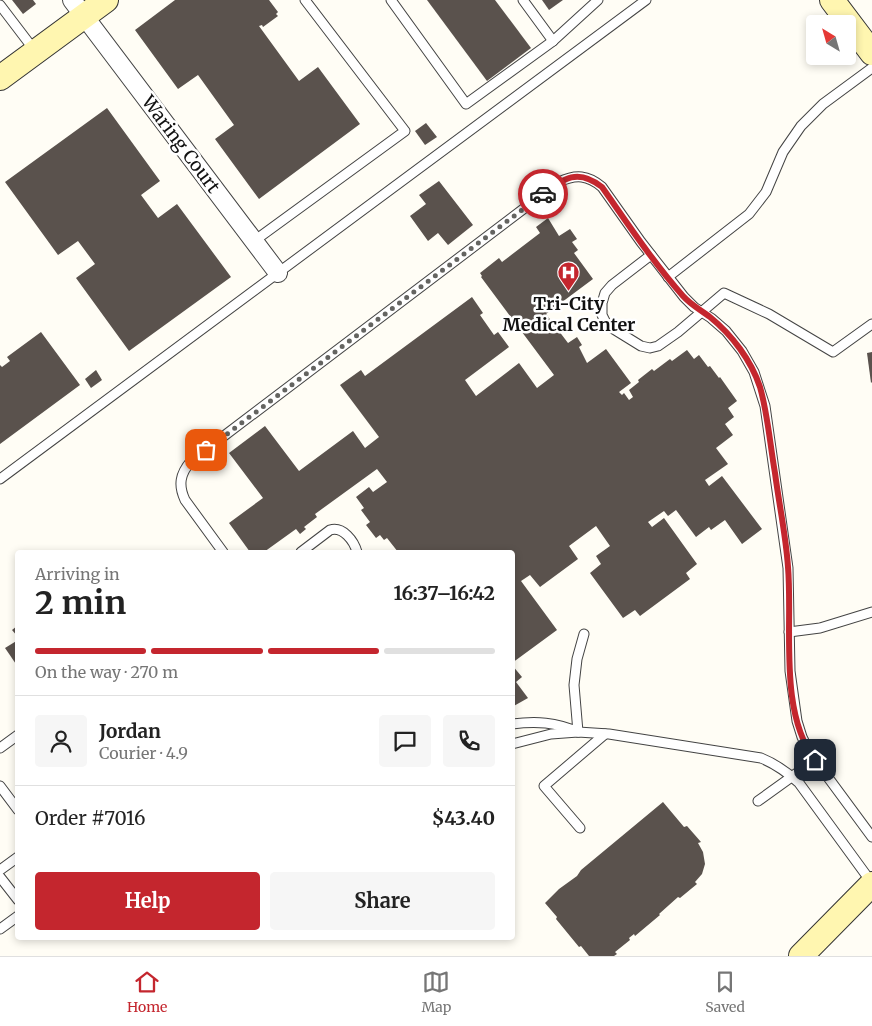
<!DOCTYPE html>
<meta charset="utf-8">
<style>
:root{--surface:#fff;--page:#f6f6f6;--text:#222;--muted:#767676;--line:#e0e0e0;--accent:#c4262e}
body{margin:0;font-family:Merriweather,serif;background:var(--page);color:var(--text);height:100vh;display:flex;flex-direction:column;font-size:19px;white-space:nowrap}
*{box-sizing:border-box;margin:0}
p{font-size:16px;color:var(--muted)}
.icon{flex:none;width:28px;height:28px;fill:none;stroke:currentColor;stroke-width:2;stroke-linecap:round;stroke-linejoin:round}
.map{position:relative;flex:1;overflow:hidden}
.sheet{position:absolute;left:15px;top:550px;width:500px;height:390px;display:flex;flex-direction:column;background:var(--surface);border-radius:5px;box-shadow:0 2px 8px #0003}
.sheet>*{flex:none}
.needle{width:32px;rotate:323deg}
.controls{position:absolute;left:806px;top:15px;display:grid;gap:10px}
.controls a{display:grid;place-items:center;width:50px;height:50px;border-radius:5px;background:var(--surface);box-shadow:0 2px 8px #0003;font-size:25px}
.pin{position:absolute;display:grid;place-items:center;width:42px;height:42px;color:#fff;margin:-21px;border-radius:10px;box-shadow:0 2px 8px #0006}
.courier{position:absolute;display:grid;place-items:center;width:50px;height:50px;margin:-25px;border:4px solid #c4262e;border-radius:50%;background:#fff;color:#222;box-shadow:0 1px 6px #0007}
.summary em{font-style:normal;font-weight:700}
.summary div{display:flex;flex-direction:column-reverse}
.summary{display:flex;align-items:center;justify-content:space-between;height:85px;padding:0 20px}
h1{font-size:32px;font-weight:700;line-height:38px}
.bar{display:grid;grid-template-columns:repeat(4,1fr);gap:8px 5px;align-content:center;height:60px;padding:0 20px}
.bar i{height:6px;border-radius:4px;background:var(--line)}
.bar .current{background:var(--accent)}
.bar p{grid-column:span 4}
.line{display:flex;align-items:center;gap:12px;padding:0 20px;border-top:1px solid var(--line)}
.line div{flex:1}
.round{display:grid;place-items:center;flex:none;width:52px;height:52px;border-radius:5px;background:var(--page)}
.primary-button{display:flex;gap:10px;margin-top:auto;padding:10px 20px}
.primary-button a{flex:1;height:58px;border-radius:5px;background:var(--accent);color:#fff;font-size:20px;font-weight:700;line-height:58px;text-align:center}
.primary-button a+a{background:var(--page);color:var(--text)}
.tab-bar{display:flex;justify-content:space-around;align-items:center;height:70px;border-top:1px solid var(--line);background:var(--surface);font-size:14px;color:var(--muted)}
.tab-bar a{display:grid;justify-items:center;gap:2px}
.tab-bar .current{color:var(--accent)}
.map>svg:first-child{display:block}
.building{fill:#5a524d}
.lines{fill:none;stroke-linecap:round;stroke-linejoin:round}
.lane-casing{stroke:#444;stroke-width:11}
.street-casing{stroke:#444;stroke-width:20}
.secondary-casing{stroke:#333;stroke-width:26}
.lane{stroke:#fff;stroke-width:9}
.street{stroke:#fff;stroke-width:18}
.secondary{stroke:#fff6b0;stroke-width:24}
.done{stroke:#646461;stroke-width:5;stroke-dasharray:0 9}
.route{stroke:#c4262e;stroke-width:6}
.labels{text-anchor:middle;dominant-baseline:central;stroke-width:5;stroke-linejoin:round;paint-order:stroke}
.street-label{font-size:18px;fill:#111;stroke:#fff}
.poi-label{font-size:18px;font-weight:bold;fill:#111;stroke:#fff}
</style>
<div class="map">
<svg width="872" height="956" viewBox="0 0 872 956">
<rect width="100%" height="100%" fill="#fffdf5"/>
<g class="building">
<path d="M 12,0 L 33,0 L 36,4 L 23,14 Z"/>
<path d="M 175,0 L 269,0 L 278,12 L 276,14 L 278,16 L 263,27 L 262,25 L 259,26 L 299,81 L 318,67 L 360,124 L 259,199 L 215,139 L 234,125 L 198,75 L 178,89 L 135,30 Z"/>
<path d="M 427,0 L 495,0 L 531,48 L 487,81 Z"/>
<path d="M 542,0 L 563,0 L 549,10 Z"/>
<path d="M 107,108 L 160,181 L 141,195 L 158,218 L 177,204 L 231,277 L 129,351 L 76,278 L 95,264 L 78,241 L 58,255 L 5,182 Z"/>
<path d="M 426,123 L 437,137 L 425,145 L 415,131 Z"/>
<path d="M 439,181 L 473,225 L 448,245 L 438,233 L 428,241 L 410,216 L 426,204 L 419,195 Z"/>
<path d="M 548,218 L 559,236 L 570,229 L 577,239 L 572,242 L 578,250 L 574,253 L 593,279 L 546,314 L 568,343 L 577,337 L 582,345 L 579,347 L 587,363 L 606,349 L 631,383 L 619,392 L 622,395 L 624,393 L 629,400 L 633,397 L 629,390 L 639,382 L 638,380 L 652,369 L 654,371 L 670,359 L 672,361 L 687,350 L 694,359 L 699,355 L 708,367 L 710,366 L 719,378 L 720,377 L 737,401 L 728,408 L 734,417 L 725,424 L 733,435 L 716,448 L 728,464 L 705,480 L 709,486 L 722,476 L 762,529 L 742,544 L 725,520 L 711,530 L 709,527 L 696,537 L 676,510 L 668,516 L 664,511 L 648,522 L 652,527 L 664,518 L 697,564 L 686,573 L 690,579 L 640,616 L 635,610 L 623,618 L 590,573 L 601,564 L 596,556 L 610,546 L 596,526 L 569,546 L 578,559 L 540,587 L 530,575 L 521,581 L 557,630 L 512,663 L 512,552 L 398,552 L 387,538 L 384,540 L 380,535 L 376,538 L 366,525 L 370,522 L 361,510 L 364,508 L 356,497 L 369,487 L 373,492 L 387,482 L 377,469 L 315,514 L 317,517 L 304,527 L 306,529 L 300,534 L 296,529 L 264,552 L 250,552 L 229,523 L 263,498 L 229,453 L 265,426 L 299,471 L 353,431 L 365,448 L 379,437 L 340,385 L 361,370 L 365,376 L 472,297 L 483,313 L 480,315 L 494,335 L 498,332 L 509,347 L 465,380 L 476,396 L 519,363 L 537,388 L 554,375 L 481,277 L 482,276 L 480,273 L 499,258 L 502,262 L 540,233 L 536,227 Z"/>
<path d="M 41,332 L 80,385 L 0,444 L 0,365 L 2,367 L 10,361 L 7,357 Z"/>
<path d="M 872,352 L 872,382 L 871,383 L 867,353 Z"/>
<path d="M 96,370 L 102,380 L 91,388 L 85,379 Z"/>
<path d="M 17,626 L 18,627 L 18,637 L 12,630 Z"/>
<path d="M 18,640 L 18,667 L 5,648 Z"/>
<path d="M 512,665 L 522,677 L 516,682 L 528,698 L 512,707 Z"/>
<path d="M 663,802 L 684,827 L 687,826 L 701,842 L 698,843 L 703,852 L 705,864 L 702,874 L 695,882 L 697,884 L 680,898 L 678,897 L 659,914 L 660,915 L 635,936 L 634,934 L 629,938 L 630,940 L 615,952 L 617,954 L 614,956 L 589,956 L 581,946 L 579,947 L 556,919 L 557,917 L 545,903 L 559,889 L 577,876 L 581,870 Z"/>
</g>
<g class="lines">
<defs>
<g id="lane">
<path d="M 391,0 L 466,104 L 553,41 L 598,0"/>
<path d="M 523,0 L 553,41"/>
<path d="M 0,5 L 35,51"/>
<path d="M 254,241 L 405,131 L 305,0"/>
<path d="M 651,255 L 612,285 L 605,293 L 602,303 L 602,315 L 607,325 L 641,346 L 650,348 L 658,346 L 678,332 L 724,293 L 769,314 L 833,352 L 872,324"/>
<path d="M 668,277 L 749,214 L 766,192 L 783,152 L 801,126 L 823,104 L 872,68"/>
<path d="M 0,479 L 646,0"/>
<path d="M 223,552 L 185,500 C 178,485 180,474 191,461 L 559,182 C 576,174 588,175 602,187 L 641,242 L 684,297 L 694,307 L 711,318 L 726,331 L 742,351 L 754,372 L 765,406 L 788,568 L 790,671 L 797,721 L 802,737 L 810,753 L 872,837"/>
<path d="M 301,552 L 330,530 C 343,526 354,541 357,552"/>
<path d="M 789,632 L 820,628 L 872,612"/>
<path d="M 512,724 C 536,721 556,722 578,732 L 574,685 L 577,659 L 584,634"/>
<path d="M 512,744 L 551,734 L 578,732 L 609,734 L 761,758 C 776,764 787,772 799,783 L 872,883"/>
<path d="M 0,748 L 18,735"/>
<path d="M 0,786 L 18,810"/>
<path d="M 758,801 L 815,760"/>
<path d="M 580,828 L 544,786 L 605,734"/>
<path d="M 0,870 L 18,857"/>
<path d="M 0,877 L 18,900"/>
<path d="M 0,929 L 18,916"/>
</g>
<path id="street" d="M 72,0 L 278,273"/>
<g id="secondary">
<path d="M 832,0 L 872,53"/>
<path d="M 0,78 L 106,0"/>
<path d="M 801,956 L 872,884"/>
</g>
</defs>
<use href="#lane" class="lane-casing"/>
<use href="#street" class="street-casing"/>
<use href="#secondary" class="secondary-casing"/>
<use href="#lane" class="lane"/>
<use href="#street" class="street"/>
<use href="#secondary" class="secondary"/>
</g>
<g class="lines">
<path class="done" d="M 206,450 L 543,194"/>
<path class="route" d="M 543,194 C 564,178 578,168 602,187 C 628,224 653,262 683,296 C 691,305 701,310 710,317 C 732,335 751,360 760,387 C 768,415 770,445 775,473 C 779,504 786,536 788,567 C 793,625 778,711 815,760"/>
</g>
<defs>
<symbol id="hospital-pin" viewBox="-11 -11 22 30"><path d="M0 17L-7.5 6A9.5 9.5 0 1 1 7.5 6Z" fill="#c4262e" stroke="#fff"/><path d="M-5-5h3v3.5h4V-5h3V5h-3V1.5h-4V5h-3Z" fill="#fff"/></symbol>
</defs>
<g fill-rule="evenodd">
<use href="#hospital-pin" x="556" y="260" width="25" height="34"/>
</g>
<g class="labels">
<g class="street-label">
<text transform="translate(181 144) rotate(53)">Waring Court</text>
</g>
<g class="poi-label">
<text x="569" y="303">Tri-City<tspan x="569" dy="21">Medical Center</tspan></text>
</g>
</g>
</svg>
<div class="controls">
<a><svg class="needle" viewBox="-14 -14 28 28"><path d="M0-13l5 13h-10z" fill="#e53935"/><path d="M0 13l5-13h-10z" fill="#767676"/></svg></a>
</div>
<div class="pin" style="left:206px;top:450px;background:#ea580c"><svg class="icon" aria-label="bag" viewBox="0 0 24 24"><path d="M5 8h14l-1 12H6zM9 8a3 3 0 0 1 6 0"/></svg></div>
<div class="pin" style="left:815px;top:760px;background:#1f2937"><svg class="icon" aria-label="home" viewBox="0 0 24 24"><path d="M3 11l9-7 9 7M6 9v11h12V9"/></svg></div>
<div class="courier" style="left:543px;top:194px"><svg class="icon" aria-label="car" viewBox="0 0 24 24"><path d="M5 17H2v-5l4-1 3-4h7l3 4 3 1v5h-3M9 17h6M6 11h13"/><circle cx="7" cy="17" r="2"/><circle cx="17" cy="17" r="2"/></svg></div>
<section class="sheet">
<div class="summary"><div><h1>2 min</h1><p>Arriving in</p></div><em>16:37–16:42</em></div>
<div class="bar"><i class="current"></i><i class="current"></i><i class="current"></i><i></i><p>On the way · 270 m</p></div>
<div class="line" style="height:90px"><a class="round"><svg class="icon" aria-label="person" viewBox="0 0 24 24"><circle cx="12" cy="8" r="4"/><path d="M4 21q1-7 8-7t8 7"/></svg></a><div><b>Jordan</b><p>Courier · 4.9</p></div><a class="round"><svg class="icon" aria-label="chat" viewBox="0 0 24 24"><path d="M4 5h16v11H9l-5 4z"/></svg></a><a class="round"><svg class="icon" aria-label="phone" viewBox="0 0 24 24"><path d="M5 4h4l2 5-3 2q2 4 5 5l2-3 5 2v4C11 20 4 13 5 4z"/></svg></a></div>
<div class="line" style="height:65px"><div>Order #7016</div><b>$43.40</b></div>
<div class="primary-button"><a>Help</a><a>Share</a></div>
</section>
</div>
<nav class="tab-bar">
<a class="current"><svg class="icon" aria-label="home" viewBox="0 0 24 24"><path d="M3 11l9-7 9 7M6 9v11h12V9"/></svg>Home</a>
<a><svg class="icon" aria-label="map" viewBox="0 0 24 24"><path d="M3 6l6-2 6 2 6-2v14l-6 2-6-2-6 2zM9 4v14M15 6v14"/></svg>Map</a>
<a><svg class="icon" aria-label="saved" viewBox="0 0 24 24"><path d="M7 4h10v16l-5-4-5 4z"/></svg>Saved</a>
</nav>
